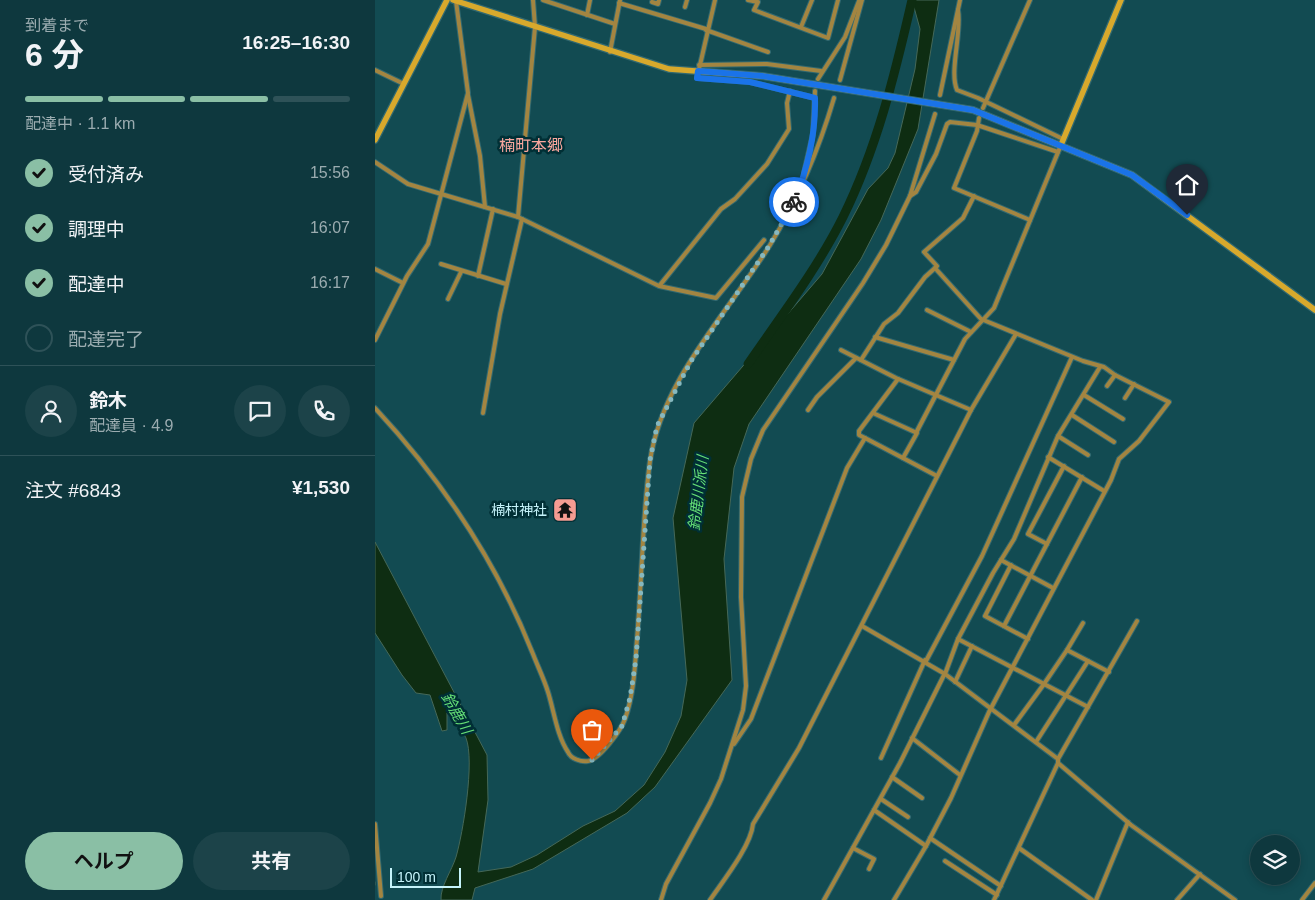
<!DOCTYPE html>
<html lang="ja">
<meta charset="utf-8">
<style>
:root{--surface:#0e383e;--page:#1c4349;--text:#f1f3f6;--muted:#9bacb0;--line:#2e5258;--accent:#8abfa5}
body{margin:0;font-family:Helvetica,"Noto Sans JP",sans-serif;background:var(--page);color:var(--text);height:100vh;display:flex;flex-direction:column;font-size:19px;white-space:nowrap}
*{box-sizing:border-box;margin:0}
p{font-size:16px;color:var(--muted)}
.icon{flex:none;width:28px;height:28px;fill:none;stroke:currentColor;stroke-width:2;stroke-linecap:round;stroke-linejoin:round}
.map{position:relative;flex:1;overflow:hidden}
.drawer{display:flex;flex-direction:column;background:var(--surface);width:375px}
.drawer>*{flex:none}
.tools{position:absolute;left:875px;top:835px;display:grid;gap:10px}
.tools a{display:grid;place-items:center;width:50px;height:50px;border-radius:50%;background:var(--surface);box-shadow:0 2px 8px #0003,0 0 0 1px var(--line);font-size:25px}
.scale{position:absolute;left:15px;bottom:12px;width:71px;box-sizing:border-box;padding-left:5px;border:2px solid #c5f3fa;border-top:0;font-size:14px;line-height:18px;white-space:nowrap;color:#c5f3fa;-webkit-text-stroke:4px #002f35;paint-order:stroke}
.pin{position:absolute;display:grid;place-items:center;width:42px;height:42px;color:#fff;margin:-51px -21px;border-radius:50% 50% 50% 0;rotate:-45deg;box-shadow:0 0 5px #0007}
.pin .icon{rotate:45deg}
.courier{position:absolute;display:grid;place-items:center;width:50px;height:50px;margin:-25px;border:4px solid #1a73e8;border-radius:50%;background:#fff;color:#222;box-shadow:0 1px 6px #0007}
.headline em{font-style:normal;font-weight:700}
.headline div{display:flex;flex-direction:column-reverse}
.headline{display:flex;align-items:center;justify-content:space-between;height:85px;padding:0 25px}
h1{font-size:32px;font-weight:700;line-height:38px}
.bar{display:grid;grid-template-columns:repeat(4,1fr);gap:8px 5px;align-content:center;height:60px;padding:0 25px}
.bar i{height:6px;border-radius:4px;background:var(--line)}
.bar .selected{background:var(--accent)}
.bar p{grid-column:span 4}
.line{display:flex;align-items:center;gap:12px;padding:0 25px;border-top:1px solid var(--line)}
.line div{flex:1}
.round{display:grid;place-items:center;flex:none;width:52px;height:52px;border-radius:26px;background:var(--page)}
ol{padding:0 25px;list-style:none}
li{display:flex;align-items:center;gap:15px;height:55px}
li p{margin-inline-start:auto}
li .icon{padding:5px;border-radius:50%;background:var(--accent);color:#111;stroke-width:4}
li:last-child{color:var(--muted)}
li i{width:28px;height:28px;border:2px solid var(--line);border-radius:50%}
.cta{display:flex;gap:10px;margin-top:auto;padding:10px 25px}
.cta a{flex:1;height:58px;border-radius:30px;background:var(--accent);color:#111;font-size:20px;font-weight:700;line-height:58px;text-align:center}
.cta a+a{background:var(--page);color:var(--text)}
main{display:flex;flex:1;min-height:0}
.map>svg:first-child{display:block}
.water{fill:#0e2d12;stroke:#456858}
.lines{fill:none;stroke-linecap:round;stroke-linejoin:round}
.stream{stroke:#456858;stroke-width:1}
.river{stroke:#0e2d12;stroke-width:9}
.street-casing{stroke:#326970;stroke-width:6}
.secondary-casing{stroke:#326970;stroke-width:8}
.street{stroke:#a38541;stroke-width:4}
.secondary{stroke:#d8a92c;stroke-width:5.5}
.done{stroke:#86b8bf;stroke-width:5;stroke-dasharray:0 9}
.route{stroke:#1a73e8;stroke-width:6}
.labels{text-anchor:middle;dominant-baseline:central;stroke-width:5;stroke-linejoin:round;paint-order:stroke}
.poi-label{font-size:14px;fill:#c5f3fa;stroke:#002f35;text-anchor:end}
.water-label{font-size:15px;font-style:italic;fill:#64de76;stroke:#002f35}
.quarter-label{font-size:16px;fill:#faa79e;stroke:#002f35}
</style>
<main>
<section class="drawer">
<div class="headline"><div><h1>6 分</h1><p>到着まで</p></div><em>16:25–16:30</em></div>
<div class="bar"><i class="selected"></i><i class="selected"></i><i class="selected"></i><i></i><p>配達中 · 1.1 km</p></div>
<ol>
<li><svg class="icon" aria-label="check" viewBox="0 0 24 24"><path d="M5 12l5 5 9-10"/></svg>受付済み<p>15:56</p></li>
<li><svg class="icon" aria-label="check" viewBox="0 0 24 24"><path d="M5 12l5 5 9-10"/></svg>調理中<p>16:07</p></li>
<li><svg class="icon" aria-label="check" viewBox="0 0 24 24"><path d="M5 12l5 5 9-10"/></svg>配達中<p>16:17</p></li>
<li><i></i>配達完了</li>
</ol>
<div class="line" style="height:90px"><a class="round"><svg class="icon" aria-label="person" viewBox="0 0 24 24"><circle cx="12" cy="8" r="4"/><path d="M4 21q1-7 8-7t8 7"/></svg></a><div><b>鈴木</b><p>配達員 · 4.9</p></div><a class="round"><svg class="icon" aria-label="chat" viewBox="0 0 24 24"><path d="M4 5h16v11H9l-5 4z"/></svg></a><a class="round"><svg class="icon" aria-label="phone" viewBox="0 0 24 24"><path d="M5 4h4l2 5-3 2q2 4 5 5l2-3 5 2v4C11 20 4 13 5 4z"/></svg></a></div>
<div class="line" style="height:65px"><div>注文 #6843</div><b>¥1,530</b></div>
<div class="cta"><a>ヘルプ</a><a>共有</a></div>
</section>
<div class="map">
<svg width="940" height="900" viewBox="0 0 940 900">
<rect width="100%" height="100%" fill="#124b52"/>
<path class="water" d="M 537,0 L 564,0 L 543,129 L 506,220 L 486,259 L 374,424 L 359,468 L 349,559 L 357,680 L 280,787 L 252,813 L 158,869 L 100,888 L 97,900 L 66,900 C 65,887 77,870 81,857 C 88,833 100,761 91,738 C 87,729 78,721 72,713 L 72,730 L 67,731 L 55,695 L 41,693 L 27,675 L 0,633 L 0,542 L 112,755 L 113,800 L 103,872 L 136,867 L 162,855 L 208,826 L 240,811 L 269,785 L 290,752 L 306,716 L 312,680 L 298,518 L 319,423 L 447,274 L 493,189 L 513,168 L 520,153 L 540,69 L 545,29 Z"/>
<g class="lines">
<path class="stream" d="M 0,882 L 0,885"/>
<path class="river" d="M 373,364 C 406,316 442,269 468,217 C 502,148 520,74 537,0"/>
<defs>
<g id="street">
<path d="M 168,0 L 240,24"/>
<path d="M 340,0 L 322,78 L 375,82 L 440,98"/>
<path d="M 373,0 L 383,2 L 379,10 L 453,38 L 463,0"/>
<path d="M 277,2 L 283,4 L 284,0"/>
<path d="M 244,3 L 331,29"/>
<path d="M 310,7 L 312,0"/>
<path d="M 583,10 C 587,32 574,72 582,90 L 603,98 L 688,139"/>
<path d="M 212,15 L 215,0"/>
<path d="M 426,27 L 437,0"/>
<path d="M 331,30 L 393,52"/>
<path d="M 235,52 L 245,0"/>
<path d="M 324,65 L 392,64 L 446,71"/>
<path d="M 0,70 L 29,84"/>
<path d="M 443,79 L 470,37 L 484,1"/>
<path d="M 465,80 L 487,0"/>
<path d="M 93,95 L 105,156 L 110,207"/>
<path d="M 565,95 L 585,0"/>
<path d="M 608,108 L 655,0"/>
<path d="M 604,118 L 602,131 L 579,188 L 655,220"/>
<path d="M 0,162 L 33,184 L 143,217 L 284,286 L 341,298 L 389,240"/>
<path d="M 429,173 L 438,134 L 440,91"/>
<path d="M 535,196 L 541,192 L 561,154 L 572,124 L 575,122 L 602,125 L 683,152"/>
<path d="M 143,217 L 160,27 L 158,0"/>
<path d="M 66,264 L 131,284"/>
<path d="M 0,269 L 28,283"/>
<path d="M 103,276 L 118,209"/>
<path d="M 285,285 L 346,209 L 360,199 L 392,164 L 414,129 L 412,103 L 415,91"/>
<path d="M 73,299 L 86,272"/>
<path d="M 552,310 L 596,332"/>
<path d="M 500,337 L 579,360"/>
<path d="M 0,340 L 32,276 L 53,244 L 93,93 L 81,1"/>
<path d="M 466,350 L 521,378 L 596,410"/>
<path d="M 486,360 L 509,324 L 523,313 L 550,277 L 560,268"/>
<path d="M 725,367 L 683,436 L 639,539 L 618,573 L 583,639 L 669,684 L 692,650 L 734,672"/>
<path d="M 732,386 L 740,375"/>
<path d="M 709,395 L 748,419"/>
<path d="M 750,398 L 759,384"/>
<path d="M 0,408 C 67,480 122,563 158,654 C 163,667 169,679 173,692 C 179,711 182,736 193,752 C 196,759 206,762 213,761 C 225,759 246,730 250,719 C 259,694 260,665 262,639 C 267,580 267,520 275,461 C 287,379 353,313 395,245 C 423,199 444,149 459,98"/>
<path d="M 433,410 L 442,397 L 481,358"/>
<path d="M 108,413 L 125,314 L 147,219"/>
<path d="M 498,413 L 542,433 L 528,458"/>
<path d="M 697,415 L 739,442"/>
<path d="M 541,433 L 590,339 L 619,308 L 686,145"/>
<path d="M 683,436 L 713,455"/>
<path d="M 490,438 L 562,476"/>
<path d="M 673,457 L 729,491"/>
<path d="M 672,544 L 653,534 L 689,466"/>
<path d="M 626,560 L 678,588"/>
<path d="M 636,565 L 610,616 L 653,639"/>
<path d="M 487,626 L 570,674 L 683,759"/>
<path d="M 629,626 L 707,477"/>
<path d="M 692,650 L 708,623"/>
<path d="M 551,661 L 607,556 L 697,357"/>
<path d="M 570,674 L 583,639"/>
<path d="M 580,682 L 597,646"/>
<path d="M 639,725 L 669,684 L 713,707"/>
<path d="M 537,738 L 585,775"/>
<path d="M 661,742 L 713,661"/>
<path d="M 359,744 L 376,719 L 472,468 L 490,438 L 484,435 L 484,431 L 523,379"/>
<path d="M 506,758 L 550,660"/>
<path d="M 683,763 L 756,825 L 860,900"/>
<path d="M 517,777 L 547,798"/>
<path d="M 506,799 L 533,817"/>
<path d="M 499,810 L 551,846 L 576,798 L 614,712 L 736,480 L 744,459 L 764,441 L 794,402 L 740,375 L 729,367 L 708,361 L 606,319 L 560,268 L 562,266 L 549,252 L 588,218 L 599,196"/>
<path d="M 0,824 L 6,896"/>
<path d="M 555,838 L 626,886"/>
<path d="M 478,848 L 499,859 L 494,869"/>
<path d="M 644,848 L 717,900"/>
<path d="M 570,861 L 622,895"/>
<path d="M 286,900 L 291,884 L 335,803 L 346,779 L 368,710 L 371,686 L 366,597 L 367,497 L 376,459 L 388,430 L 488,283 L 511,245 L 535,196 L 560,114"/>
<path d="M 335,900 C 348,881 376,846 378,824 L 424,748 L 596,410 L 641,334"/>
<path d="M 449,900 L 525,763 L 569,675"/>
<path d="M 519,900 L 551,846"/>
<path d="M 619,900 L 683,763 L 683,759 L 762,621"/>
<path d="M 721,900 L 753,822"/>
<path d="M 802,900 L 825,874"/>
<path d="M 927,900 L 940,883"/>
</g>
<g id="secondary">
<path d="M 78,0 L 294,69 L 387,76 L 598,110 L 757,175 L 940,310"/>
<path d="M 0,140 L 72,0"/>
<path d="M 686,145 L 746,0"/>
</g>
</defs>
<use href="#street" class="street-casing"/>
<use href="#secondary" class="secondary-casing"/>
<use href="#street" class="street"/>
<use href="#secondary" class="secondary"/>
</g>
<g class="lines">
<path class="done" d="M 217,760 L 247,726 L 255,698 L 261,659 L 275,460 L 282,426 L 316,361 L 394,246 L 419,202"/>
<path class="route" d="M 419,202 C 432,170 441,133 440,98 L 375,82 L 322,78 L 323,71 L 387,76 L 598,110 L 757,175 L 812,215"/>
</g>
<defs>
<symbol id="temple-square" viewBox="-11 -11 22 22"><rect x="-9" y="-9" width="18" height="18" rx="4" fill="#f59c92" stroke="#002f35"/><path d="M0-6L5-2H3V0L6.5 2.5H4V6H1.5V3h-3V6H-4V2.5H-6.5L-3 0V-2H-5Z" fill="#111"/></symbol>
</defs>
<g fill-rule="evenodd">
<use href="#temple-square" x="176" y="496" width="28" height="28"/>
</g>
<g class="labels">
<g class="poi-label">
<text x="172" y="510">楠村神社</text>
</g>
<g class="water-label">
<text transform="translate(323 493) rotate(-83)">鈴鹿川派川</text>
<text transform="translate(82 713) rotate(60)">鈴鹿川</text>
</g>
<g class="quarter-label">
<text x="156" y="145">楠町本郷</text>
</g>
</g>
</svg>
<div class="tools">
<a><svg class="icon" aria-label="layers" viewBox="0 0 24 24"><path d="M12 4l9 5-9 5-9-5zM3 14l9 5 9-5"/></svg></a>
</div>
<div class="scale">100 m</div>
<div class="pin" style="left:217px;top:760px;background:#ea580c"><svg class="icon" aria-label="bag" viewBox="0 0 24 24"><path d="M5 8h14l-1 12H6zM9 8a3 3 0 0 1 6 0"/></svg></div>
<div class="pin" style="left:812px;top:215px;background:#1f2937"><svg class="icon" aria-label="home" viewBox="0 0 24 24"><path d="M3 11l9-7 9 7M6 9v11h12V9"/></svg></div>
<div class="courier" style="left:419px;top:202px"><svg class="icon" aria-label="bike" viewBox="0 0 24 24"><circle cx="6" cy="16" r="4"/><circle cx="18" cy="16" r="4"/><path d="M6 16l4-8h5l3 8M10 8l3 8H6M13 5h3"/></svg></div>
</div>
</main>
